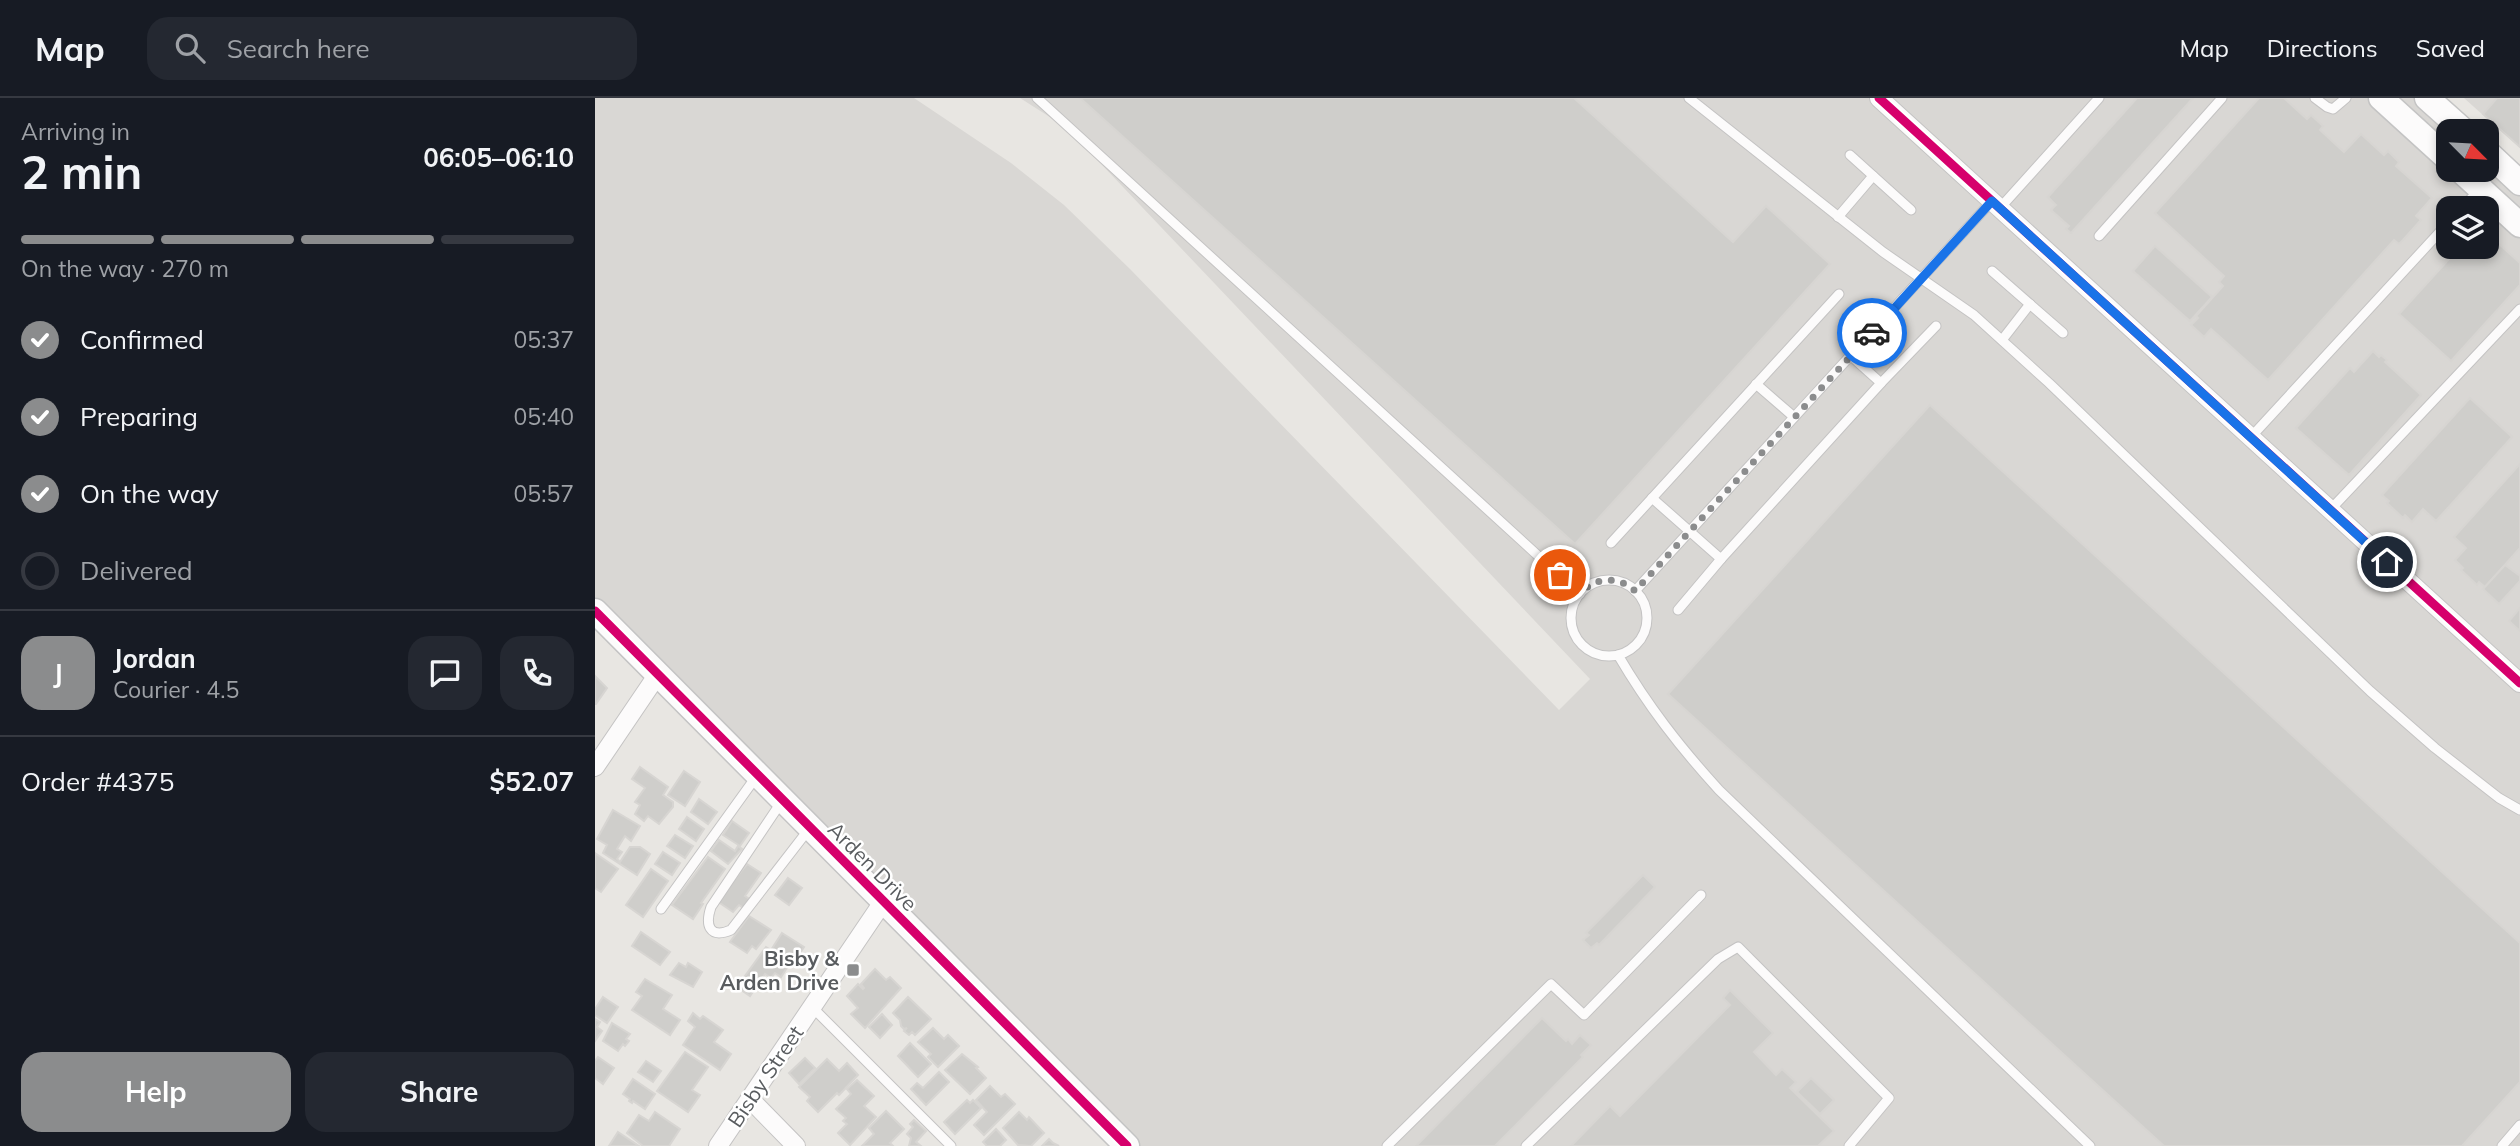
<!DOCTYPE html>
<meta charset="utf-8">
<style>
:root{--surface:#171b24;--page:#242831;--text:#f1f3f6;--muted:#9ea1a6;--line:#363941;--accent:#8b8c8d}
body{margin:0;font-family:Mulish,sans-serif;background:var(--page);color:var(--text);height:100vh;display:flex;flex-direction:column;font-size:26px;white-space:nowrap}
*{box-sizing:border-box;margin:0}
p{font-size:23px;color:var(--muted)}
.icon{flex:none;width:38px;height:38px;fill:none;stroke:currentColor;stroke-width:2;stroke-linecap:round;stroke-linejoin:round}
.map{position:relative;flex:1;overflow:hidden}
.drawer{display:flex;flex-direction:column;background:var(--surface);width:595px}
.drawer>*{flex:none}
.needle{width:46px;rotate:114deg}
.fabs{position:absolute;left:1841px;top:21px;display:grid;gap:14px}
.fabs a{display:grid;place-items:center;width:63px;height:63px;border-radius:14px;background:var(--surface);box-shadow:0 4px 10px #0003;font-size:35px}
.pin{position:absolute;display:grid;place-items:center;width:60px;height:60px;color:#fff;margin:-30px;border:4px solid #fff;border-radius:50%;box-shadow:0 2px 7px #0007}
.courier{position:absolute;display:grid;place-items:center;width:70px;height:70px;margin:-35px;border:5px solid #1a73e8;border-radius:50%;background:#fff;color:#222;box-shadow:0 2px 9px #0007}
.summary em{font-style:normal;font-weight:700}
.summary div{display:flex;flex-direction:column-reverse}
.summary{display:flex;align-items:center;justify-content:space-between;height:119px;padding:0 21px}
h1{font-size:46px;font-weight:700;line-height:52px}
.bar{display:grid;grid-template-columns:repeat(4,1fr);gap:10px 7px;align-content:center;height:84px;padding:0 21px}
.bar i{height:9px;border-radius:5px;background:var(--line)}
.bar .current{background:var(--accent)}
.bar p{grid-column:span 4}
.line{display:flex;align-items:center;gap:18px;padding:0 21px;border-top:2px solid var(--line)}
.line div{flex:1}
.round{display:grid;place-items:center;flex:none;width:74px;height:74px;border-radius:21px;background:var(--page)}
ol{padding:0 21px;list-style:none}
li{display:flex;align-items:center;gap:21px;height:77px}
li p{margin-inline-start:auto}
li .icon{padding:7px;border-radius:50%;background:var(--accent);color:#fff;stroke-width:4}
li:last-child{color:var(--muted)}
li i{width:38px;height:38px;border:4px solid var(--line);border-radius:50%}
.cta{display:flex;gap:14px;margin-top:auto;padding:14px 21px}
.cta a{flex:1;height:80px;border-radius:21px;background:var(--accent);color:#fff;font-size:28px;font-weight:700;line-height:80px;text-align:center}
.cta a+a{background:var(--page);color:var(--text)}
header{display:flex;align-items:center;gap:42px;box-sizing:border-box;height:98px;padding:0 35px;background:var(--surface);border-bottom:2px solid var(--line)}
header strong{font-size:33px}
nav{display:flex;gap:38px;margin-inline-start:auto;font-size:24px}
.search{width:490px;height:63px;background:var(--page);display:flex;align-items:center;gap:18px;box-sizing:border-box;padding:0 24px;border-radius:21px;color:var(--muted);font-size:26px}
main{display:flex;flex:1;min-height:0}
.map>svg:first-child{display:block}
.industrial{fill:#d9d7d4;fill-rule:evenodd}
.building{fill:#cfcecb;stroke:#d7d5d2;stroke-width:2}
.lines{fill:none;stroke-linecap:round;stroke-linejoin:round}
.lane-casing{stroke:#c4c3c3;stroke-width:11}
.street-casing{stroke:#c4c3c3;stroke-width:20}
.secondary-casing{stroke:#c4c4c4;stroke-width:27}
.lane{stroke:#fcfbfb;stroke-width:9}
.street{stroke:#fcfbfb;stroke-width:18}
.secondary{stroke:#fcfbfb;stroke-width:24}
.cycleway-casing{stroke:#fff;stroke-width:13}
.cycleway{stroke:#d6006c;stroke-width:9}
.done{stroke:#8b8c8d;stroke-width:7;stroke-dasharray:0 12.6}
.route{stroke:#1a73e8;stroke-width:9}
.poi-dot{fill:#8b8c8d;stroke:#fff;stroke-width:2.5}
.labels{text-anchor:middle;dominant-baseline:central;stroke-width:5;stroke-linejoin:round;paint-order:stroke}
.street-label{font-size:21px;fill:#595c5f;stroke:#fff}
.poi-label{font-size:21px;font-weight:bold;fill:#595c5f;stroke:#fff;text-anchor:end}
</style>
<header>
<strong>Map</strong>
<div class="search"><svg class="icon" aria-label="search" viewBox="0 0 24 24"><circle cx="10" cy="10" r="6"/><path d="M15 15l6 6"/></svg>Search here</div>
<nav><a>Map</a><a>Directions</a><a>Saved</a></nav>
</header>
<main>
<section class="drawer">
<div class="summary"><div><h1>2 min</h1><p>Arriving in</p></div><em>06:05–06:10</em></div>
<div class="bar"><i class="current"></i><i class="current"></i><i class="current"></i><i></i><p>On the way · 270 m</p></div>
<ol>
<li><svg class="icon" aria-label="check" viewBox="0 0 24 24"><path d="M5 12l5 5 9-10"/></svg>Confirmed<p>05:37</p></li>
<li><svg class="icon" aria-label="check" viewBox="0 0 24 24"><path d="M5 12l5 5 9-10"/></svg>Preparing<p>05:40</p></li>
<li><svg class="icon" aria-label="check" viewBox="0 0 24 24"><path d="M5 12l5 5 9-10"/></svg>On the way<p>05:57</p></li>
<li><i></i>Delivered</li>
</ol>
<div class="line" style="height:126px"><b class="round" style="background:var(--accent);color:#fff">J</b><div><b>Jordan</b><p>Courier · 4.5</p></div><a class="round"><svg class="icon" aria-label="chat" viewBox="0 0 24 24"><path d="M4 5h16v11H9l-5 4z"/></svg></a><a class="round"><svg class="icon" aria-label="phone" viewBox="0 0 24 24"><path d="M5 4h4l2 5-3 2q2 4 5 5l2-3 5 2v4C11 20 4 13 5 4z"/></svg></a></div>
<div class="line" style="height:91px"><div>Order #4375</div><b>$52.07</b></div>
<div class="cta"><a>Help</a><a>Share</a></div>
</section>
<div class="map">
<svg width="1925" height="1048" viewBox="0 0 1925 1048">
<rect width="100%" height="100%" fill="#e8e6e2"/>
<g class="industrial">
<path d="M 0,0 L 319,0 L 416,65 L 469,107 L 535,171 L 964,612 L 995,581 L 472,30 L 425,0 L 1824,0 L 1853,33 L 1853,72 L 1892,72 L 1892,56 L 1925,85 L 1925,1048 L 534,1048 L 0,513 ZM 1853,110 L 1892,110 L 1892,149 L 1853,149 Z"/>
<path d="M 1869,0 L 1925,0 L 1925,50 Z"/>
</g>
<g class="building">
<path d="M 485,0 L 979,0 L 1138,144 L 1171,108 L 1235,166 L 980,446 Z"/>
<path d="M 1542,0 L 1598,0 L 1476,135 L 1471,131 L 1474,128 L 1456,112 L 1461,107 L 1453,99 Z"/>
<path d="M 1664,0 L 1689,0 L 1712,21 L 1716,17 L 1728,28 L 1725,32 L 1749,54 L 1766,36 L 1789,57 L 1793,53 L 1804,64 L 1801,68 L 1837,100 L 1821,118 L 1826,122 L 1808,142 L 1804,146 L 1799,142 L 1673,282 L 1616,231 L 1609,239 L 1596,227 L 1603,220 L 1601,218 L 1628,188 L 1624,184 L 1629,178 L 1560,115 Z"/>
<path d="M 1902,0 L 1925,0 L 1925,49 L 1888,16 Z"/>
<path d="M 1892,135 L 1925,165 L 1925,187 L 1856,263 L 1804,216 L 1865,149 L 1892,149 Z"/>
<path d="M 1560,148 L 1617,199 L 1595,223 L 1538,173 Z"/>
<path d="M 1778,253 L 1784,259 L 1786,257 L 1792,262 L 1790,264 L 1826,297 L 1754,377 L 1701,330 L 1755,270 L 1759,274 Z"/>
<path d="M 1875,300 L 1917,339 L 1841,423 L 1828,411 L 1817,424 L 1810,417 L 1808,420 L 1792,405 L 1794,403 L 1787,397 Z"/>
<path d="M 1335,307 L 1925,845 L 1925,984 L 1867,1048 L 1569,1048 L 1073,596 Z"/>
<path d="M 1925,366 L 1925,450 L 1890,489 L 1884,484 L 1882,487 L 1866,472 L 1868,470 L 1860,462 L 1871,450 L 1859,439 Z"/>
<path d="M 1910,467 L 1925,478 L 1925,483 L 1904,506 L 1888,491 Z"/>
<path d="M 1925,510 L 1925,533 L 1914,523 Z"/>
<path d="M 0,578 L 12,590 L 1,606 L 0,606 Z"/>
<path d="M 45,669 L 73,689 L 68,697 L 78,704 L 78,709 L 64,726 L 53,718 L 49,723 L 40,716 L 45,707 L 40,704 L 50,690 L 37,681 Z"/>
<path d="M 89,673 L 105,684 L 90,708 L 73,697 Z"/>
<path d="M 104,701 L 122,714 L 113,726 L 96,714 Z"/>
<path d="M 18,712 L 45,728 L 36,743 L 30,738 L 22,751 L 27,754 L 22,761 L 25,764 L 35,749 L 45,749 L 55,756 L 42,777 L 8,755 L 12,747 L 2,741 Z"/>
<path d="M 92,719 L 109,731 L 101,743 L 84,731 Z"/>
<path d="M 137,723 L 154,735 L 145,748 L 128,737 Z"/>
<path d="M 80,737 L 98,748 L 90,760 L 72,748 Z"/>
<path d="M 124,742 L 140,753 L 143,748 L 147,751 L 133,766 L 116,753 Z"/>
<path d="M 68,754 L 85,765 L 77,777 L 60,766 Z"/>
<path d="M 0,755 L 23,771 L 6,794 L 0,790 Z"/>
<path d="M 113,759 L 130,771 L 106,805 L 108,806 L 98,821 L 77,807 Z"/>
<path d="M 152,766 L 166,775 L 150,798 L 156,802 L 150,811 L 144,807 L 138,814 L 122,803 Z"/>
<path d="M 56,771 L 73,783 L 48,819 L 31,807 Z"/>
<path d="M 1048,777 L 1060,789 L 1004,847 L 1002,845 L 996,850 L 988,842 L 994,837 L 991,835 Z"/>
<path d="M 193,780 L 207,790 L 194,807 L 180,797 Z"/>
<path d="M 154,818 L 176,832 L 161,851 L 157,848 L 152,855 L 135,844 Z"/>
<path d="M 46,834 L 75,854 L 65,867 L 37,848 Z"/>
<path d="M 187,835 L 209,849 L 203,858 L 205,859 L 202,864 L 200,863 L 197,867 L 195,865 L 186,879 L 180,875 L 176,880 L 170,876 L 155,898 L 142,889 L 171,849 L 176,852 Z"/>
<path d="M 84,865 L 91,869 L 93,865 L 107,874 L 98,889 L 75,877 Z"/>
<path d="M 280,871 L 291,882 L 295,879 L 306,890 L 270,930 L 256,916 L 263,910 L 252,898 L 263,886 L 268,891 L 269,890 L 266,886 Z"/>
<path d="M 50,881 L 77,897 L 68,911 L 85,922 L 75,937 L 37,912 L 47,898 L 41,894 Z"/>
<path d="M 1135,892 L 1178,935 L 1159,954 L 1181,977 L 1187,971 L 1201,984 L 1195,990 L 1239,1033 L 1223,1048 L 976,1048 L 1015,1008 L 1025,1018 L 1135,907 L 1128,900 Z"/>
<path d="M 8,899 L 23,909 L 12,925 L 0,917 L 0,911 Z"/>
<path d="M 313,899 L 336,921 L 320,937 L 317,934 L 314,937 L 309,933 L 312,930 L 309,931 L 306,928 L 305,922 L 298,915 Z"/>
<path d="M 98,915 L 105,921 L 108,918 L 128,932 L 119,944 L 136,956 L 125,972 L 88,947 L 100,929 L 93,923 Z"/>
<path d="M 287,916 L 297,927 L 285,940 L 274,929 Z"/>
<path d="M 947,920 L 971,943 L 973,941 L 977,946 L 985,937 L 996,947 L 986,957 L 988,959 L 900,1048 L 821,1048 Z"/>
<path d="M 0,921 L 5,924 L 2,929 L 7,933 L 0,943 Z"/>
<path d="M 17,925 L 35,936 L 31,941 L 34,943 L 30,948 L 28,946 L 23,953 L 8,943 Z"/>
<path d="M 338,930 L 349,941 L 353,937 L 364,948 L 343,969 L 333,959 L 336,956 L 323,944 Z"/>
<path d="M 315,945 L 336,966 L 323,979 L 303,958 Z"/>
<path d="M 90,954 L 113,969 L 97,992 L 105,997 L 93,1014 L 62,993 Z"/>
<path d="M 367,956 L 383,969 L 381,970 L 391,980 L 375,996 L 350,972 Z"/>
<path d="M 3,959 L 19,970 L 8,986 L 0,980 L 0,963 Z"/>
<path d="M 210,960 L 220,970 L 204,986 L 194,975 Z"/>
<path d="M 232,961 L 244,973 L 252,965 L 263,977 L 244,997 L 242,995 L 223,1014 L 212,1003 L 215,999 L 204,989 Z"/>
<path d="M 51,963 L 66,973 L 58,984 L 43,974 Z"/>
<path d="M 344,974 L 354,984 L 331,1007 L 316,991 L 322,985 L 328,990 Z"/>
<path d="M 1216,980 L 1239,1002 L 1225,1016 L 1202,994 Z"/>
<path d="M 38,981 L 60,996 L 50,1011 L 38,1003 L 37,1005 L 34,1003 L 35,1001 L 28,996 Z"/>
<path d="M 262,982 L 279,998 L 269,1008 L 281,1019 L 255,1047 L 243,1035 L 252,1026 L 248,1023 L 251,1020 L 241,1011 L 256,996 L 252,991 Z"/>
<path d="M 395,988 L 406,999 L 410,996 L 420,1006 L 389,1037 L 379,1027 L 392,1014 L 381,1002 Z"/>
<path d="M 372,1002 L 375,1005 L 378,1002 L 386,1010 L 360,1036 L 349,1024 Z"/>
<path d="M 291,1013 L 309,1031 L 295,1045 L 298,1048 L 267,1048 L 279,1036 L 274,1030 Z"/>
<path d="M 60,1014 L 85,1031 L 74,1048 L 48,1048 L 32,1035 L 44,1017 L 54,1023 Z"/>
<path d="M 424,1014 L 432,1022 L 434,1019 L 449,1035 L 436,1048 L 423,1047 L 408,1030 Z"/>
<path d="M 319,1022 L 331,1033 L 321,1044 L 326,1048 L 314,1048 L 316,1040 L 312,1036 L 318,1029 L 315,1026 Z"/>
<path d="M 401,1031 L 411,1042 L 405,1048 L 392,1048 L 388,1044 Z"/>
<path d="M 23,1034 L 44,1048 L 14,1048 Z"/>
<path d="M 454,1041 L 458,1045 L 464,1048 L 447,1048 Z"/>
</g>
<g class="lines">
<defs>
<g id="lane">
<path d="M 442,0 L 985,496"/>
<path d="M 1094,0 L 1288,154 L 1379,217 L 1454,285 L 1775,593 L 1840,650 L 1904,700 L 1925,712"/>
<path d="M 1720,0 L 1732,9 L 1738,11 L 1751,0"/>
<path d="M 1255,57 L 1316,112"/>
<path d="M 1405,110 L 1504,0"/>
<path d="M 1867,110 L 1884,92"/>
<path d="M 1243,119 L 1278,78"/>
<path d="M 1504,138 L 1627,0"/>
<path d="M 1397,173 L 1468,235"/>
<path d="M 1407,242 L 1435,206"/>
<path d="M 1286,285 L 1341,228"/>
<path d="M 1161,286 L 1199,319"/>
<path d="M 1656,339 L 1853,125"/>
<path d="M 1057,400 L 1126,461 L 1286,285 L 1256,258"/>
<path d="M 1735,412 L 1925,211"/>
<path d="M 1016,445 L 1244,196"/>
<circle cx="1014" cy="520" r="38"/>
<path d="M 1040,493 L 1397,103"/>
<path d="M 1083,512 L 1126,461"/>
<path d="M 1023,557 C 1053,608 1084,648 1124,692 L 1495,1048"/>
<path d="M 187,703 L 116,809 C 110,827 114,841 136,832 L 214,731"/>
<path d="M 66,811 L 161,679"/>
<path d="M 216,908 L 356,1048"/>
<path d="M 792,1048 L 956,886 L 989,917 L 1106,797"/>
<path d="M 931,1048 L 1123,861 L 1143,849 L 1294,1000 L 1254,1048"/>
<path d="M 1907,1048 L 1925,1027"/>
</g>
<g id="street">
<path d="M 1284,0 L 1925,585"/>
<path d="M 0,669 L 63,576"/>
<path d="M 155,1001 L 201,1048"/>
<path d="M 123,1048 L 288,804"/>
</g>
<g id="secondary">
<path d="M 1786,0 L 1853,61"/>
<path d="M 1832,0 L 1869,33"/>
<path d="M 1892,54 L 1925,85"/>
<path d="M 1865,72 L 1925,127"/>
<path d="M 0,513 L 532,1048"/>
</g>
</defs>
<use href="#lane" class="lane-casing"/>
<use href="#street" class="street-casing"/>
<use href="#secondary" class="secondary-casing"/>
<use href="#lane" class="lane"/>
<use href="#street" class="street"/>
<use href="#secondary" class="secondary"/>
<defs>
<g id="cycleway">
<path d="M 1284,0 L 1925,585"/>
<path d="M 0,513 L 532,1048"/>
</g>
</defs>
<use href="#cycleway" class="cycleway-casing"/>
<use href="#cycleway" class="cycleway"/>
</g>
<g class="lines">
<path class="done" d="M 965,477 L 985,496 C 1000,479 1023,477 1040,493 L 1277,235"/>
<path class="route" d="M 1277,235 L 1397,103 L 1792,464"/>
</g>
<rect class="poi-dot" x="251" y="865" width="14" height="14" rx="3.5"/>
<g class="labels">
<g class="street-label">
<text transform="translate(278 768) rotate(45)">Arden Drive</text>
<text transform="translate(170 978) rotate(-56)">Bisby Street</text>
</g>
<g class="poi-label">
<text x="244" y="860">Bisby &amp;<tspan x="244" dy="24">Arden Drive</tspan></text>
</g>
</g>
</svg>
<div class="fabs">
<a><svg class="needle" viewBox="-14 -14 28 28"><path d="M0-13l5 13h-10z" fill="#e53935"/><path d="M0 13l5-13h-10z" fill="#9ea1a6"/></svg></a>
<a><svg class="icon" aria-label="layers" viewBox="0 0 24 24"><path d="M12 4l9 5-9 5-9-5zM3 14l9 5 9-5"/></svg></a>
</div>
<div class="pin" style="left:965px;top:477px;background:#ea580c"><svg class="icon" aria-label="bag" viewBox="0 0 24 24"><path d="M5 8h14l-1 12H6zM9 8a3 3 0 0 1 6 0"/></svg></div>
<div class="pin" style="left:1792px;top:464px;background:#1f2937"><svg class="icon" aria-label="home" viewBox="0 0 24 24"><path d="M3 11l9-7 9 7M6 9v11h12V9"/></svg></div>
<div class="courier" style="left:1277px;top:235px"><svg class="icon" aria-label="car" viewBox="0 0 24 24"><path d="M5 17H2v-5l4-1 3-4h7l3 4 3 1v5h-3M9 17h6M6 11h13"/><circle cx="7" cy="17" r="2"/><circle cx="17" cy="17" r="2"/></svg></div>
</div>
</main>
